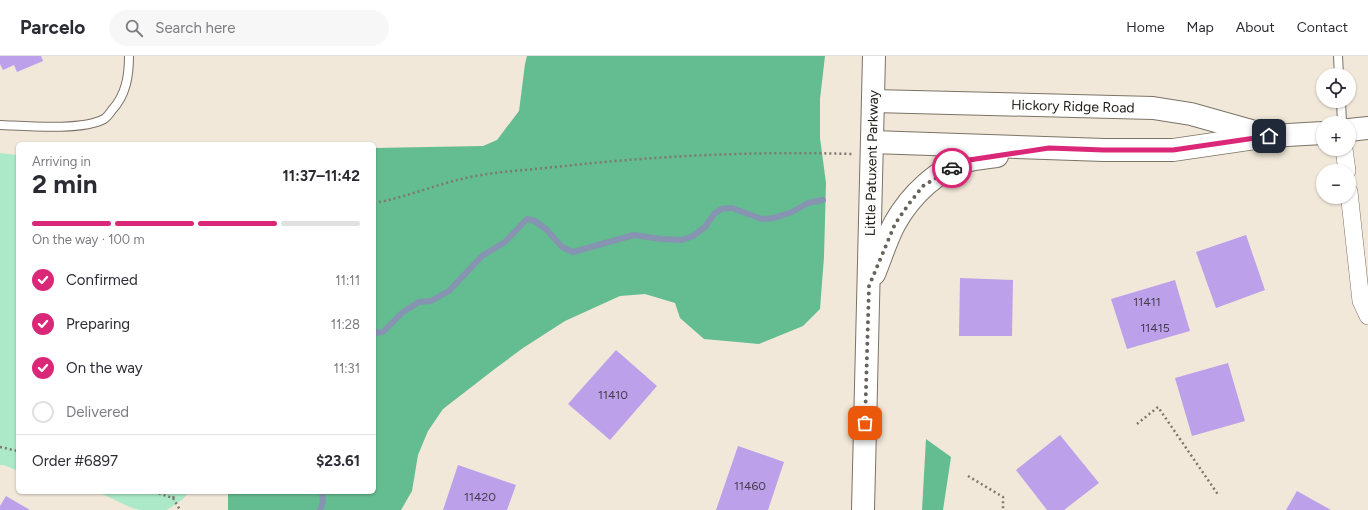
<!DOCTYPE html>
<meta charset="utf-8">
<style>
:root{--surface:#fff;--page:#f7f7f7;--text:#2b2b33;--muted:#7c7c81;--line:#e1e1e2;--accent:#db2777}
body{margin:0;font-family:Figtree,sans-serif;background:var(--page);color:var(--text);height:100vh;display:flex;flex-direction:column;font-size:15px;white-space:nowrap}
*{box-sizing:border-box;margin:0}
p{font-size:13px;color:var(--muted)}
.icon{flex:none;width:22px;height:22px;fill:none;stroke:currentColor;stroke-width:2;stroke-linecap:round;stroke-linejoin:round}
.map{position:relative;flex:1;overflow:hidden}
.side{position:absolute;left:16px;top:86px;width:360px;height:352px;display:flex;flex-direction:column;background:var(--surface);border-radius:6px;box-shadow:0 1px 3px #0004}
.side>*{flex:none}
.controls{position:absolute;left:1316px;top:12px;display:grid;gap:8px}
.controls a{display:grid;place-items:center;width:40px;height:40px;border-radius:50%;background:var(--surface);box-shadow:0 1px 3px #0004;font-size:20px}
.pin{position:absolute;display:grid;place-items:center;width:34px;height:34px;color:#fff;margin:-17px;border-radius:8px;box-shadow:0 2px 6px #0006}
.courier{position:absolute;display:grid;place-items:center;width:40px;height:40px;margin:-20px;border:3px solid #db2777;border-radius:50%;background:#fff;color:#222;box-shadow:0 1px 5px #0007}
.summary em{font-style:normal;font-weight:700}
.summary div{display:flex;flex-direction:column-reverse}
.summary{display:flex;align-items:center;justify-content:space-between;height:68px;padding:0 16px}
h1{font-size:26px;font-weight:700;line-height:30px}
.bar{display:grid;grid-template-columns:repeat(4,1fr);gap:6px 4px;align-content:center;height:48px;padding:0 16px}
.bar i{height:5px;border-radius:3px;background:var(--line)}
.bar .selected{background:var(--accent)}
.bar p{grid-column:span 4}
.line{display:flex;align-items:center;gap:10px;padding:0 16px;border-top:1px solid var(--line)}
.line div{flex:1}
ol{padding:0 16px;list-style:none}
li{display:flex;align-items:center;gap:12px;height:44px}
li p{margin-inline-start:auto}
li .icon{padding:4px;border-radius:50%;background:var(--accent);color:#fff;stroke-width:4}
li:last-child{color:var(--muted)}
li i{width:22px;height:22px;border:2px solid var(--line);border-radius:50%}
header{display:flex;align-items:center;gap:24px;box-sizing:border-box;height:56px;padding:0 20px;background:var(--surface);border-bottom:1px solid var(--line)}
header strong{font-size:19px}
nav{display:flex;gap:22px;margin-inline-start:auto;font-size:14px}
.search{width:280px;height:36px;background:var(--page);display:flex;align-items:center;gap:10px;box-sizing:border-box;padding:0 14px;border-radius:22px;color:var(--muted);font-size:15px}
.map>svg:first-child{display:block}
.green{fill:#abe9c8}
.forest{fill:#64bc91}
.lines{fill:none;stroke-linecap:round;stroke-linejoin:round}
.stream{stroke:#8694b1;stroke-width:6}
.building{fill:#bca0ea}
.lane-casing{stroke:#7b7366;stroke-width:10}
.street-casing{stroke:#7b7366;stroke-width:18}
.secondary-casing{stroke:#7b7366;stroke-width:24}
.path{stroke:#7e786f;stroke-width:2.5;stroke-dasharray:2 3;stroke-linecap:butt}
.lane{stroke:#fff;stroke-width:8}
.street{stroke:#fff;stroke-width:17}
.secondary{stroke:#fff;stroke-width:22}
.done{stroke:#68635a;stroke-width:4;stroke-dasharray:0 7.2}
.route{stroke:#db2777;stroke-width:5}
.labels{text-anchor:middle;dominant-baseline:central;stroke-width:3;stroke-linejoin:round;paint-order:stroke}
.number-label{font-size:12px;fill:#463c4b}
.street-label{font-size:14px;fill:#1e1b16;stroke:#fff5e6}
</style>
<header>
<strong>Parcelo</strong>
<div class="search"><svg class="icon" aria-label="search" viewBox="0 0 24 24"><circle cx="10" cy="10" r="6"/><path d="M15 15l6 6"/></svg>Search here</div>
<nav><a>Home</a><a>Map</a><a>About</a><a>Contact</a></nav>
</header>
<div class="map">
<svg width="1368" height="454" viewBox="0 0 1368 454">
<rect width="100%" height="100%" fill="#f1e8d9"/>
<g class="green">
<path d="M 0,97 L 18,99 L 18,415 L 4,409 L 0,409 Z"/>
<path d="M 98,436 L 189,436 L 182,444 L 167,454 L 140,454 L 132,452 Z"/>
</g>
<g class="forest">
<path d="M 527,0 L 825,0 L 820,43 L 820,82 L 826,127 L 824,201 L 820,253 L 803,270 L 759,288 L 704,283 L 680,262 L 675,247 L 645,238 L 620,240 L 565,265 L 523,292 L 496,312 L 443,353 L 428,375 L 418,399 L 412,435 L 401,454 L 228,454 L 228,436 L 374,436 L 374,92 L 483,90 L 497,84 L 519,55 L 525,8 Z"/>
<path d="M 926,383 L 951,401 L 943,454 L 922,454 Z"/>
</g>
<g class="lines">
<g class="stream">
<path d="M 374,277 L 383,276 L 403,256 L 419,246 L 431,245 L 449,235 L 482,200 L 505,186 L 527,163 L 535,165 L 547,174 L 562,191 L 573,196 L 634,179 L 661,183 L 682,184 L 693,180 L 705,171 L 714,158 L 721,153 L 732,152 L 762,163 L 774,162 L 792,156 L 808,147 L 823,144"/>
<path d="M 320,454 L 323,446 L 322,436"/>
</g>
</g>
<g class="building">
<path d="M 0,0 L 41,0 L 43,5 L 17,16 L 14,9 L 3,14 L 0,8 Z"/>
<path d="M 1246,179 L 1265,234 L 1216,252 L 1196,196 Z"/>
<path d="M 960,222 L 1013,224 L 1012,280 L 959,280 Z"/>
<path d="M 1175,224 L 1190,275 L 1127,293 L 1111,243 Z"/>
<path d="M 616,294 L 657,330 L 610,384 L 568,348 Z"/>
<path d="M 1228,307 L 1245,365 L 1192,380 L 1175,322 Z"/>
<path d="M 1060,379 L 1099,427 L 1064,454 L 1047,454 L 1016,414 Z"/>
<path d="M 738,390 L 784,406 L 768,454 L 716,454 Z"/>
<path d="M 458,409 L 516,429 L 507,454 L 443,454 Z"/>
<path d="M 1297,435 L 1331,454 L 1286,454 Z"/>
<path d="M 6,440 L 30,454 L 0,454 L 0,450 Z"/>
</g>
<g class="lines">
<defs>
<g id="lane">
<path d="M 1338,0 L 1339,19"/>
<path d="M 1341,45 L 1342,67"/>
<path d="M 0,69 C 26,70 82,75 104,63 C 107,61 110,57 112,54 C 126,39 129,20 129,0"/>
</g>
<g id="street">
<path d="M 1344,93 L 1347,115"/>
<path d="M 1349,136 L 1361,245 L 1368,260"/>
</g>
<g id="secondary">
<path id="s1" d="M 873,45 L 1153,52 L 1191,58 L 1262,78"/>
<path d="M 1349,74 L 1368,72"/>
<path d="M 872,86 L 1104,94 L 1173,94 L 1269,80 L 1323,77"/>
<path d="M 874,218 C 881,202 886,183 895,167 C 910,140 939,111 970,104 C 979,102 988,101 997,100"/>
<path id="s2" d="M 863,454 L 874,0"/>
</g>
</defs>
<use href="#lane" class="lane-casing"/>
<use href="#street" class="street-casing"/>
<use href="#secondary" class="secondary-casing"/>
<g class="path">
<path d="M 374,147 C 409,141 441,126 476,120 C 502,115 529,114 555,111 C 653,100 752,95 852,98"/>
<path d="M 1137,368 L 1158,351 L 1219,440"/>
<path d="M 0,391 L 18,395"/>
<path d="M 968,420 L 1003,441 L 1003,454"/>
<path d="M 154,436 L 173,442 L 180,454"/>
<path d="M 173,442 L 176,436"/>
</g>
<use href="#lane" class="lane"/>
<use href="#street" class="street"/>
<use href="#secondary" class="secondary"/>
</g>
<g class="lines">
<path class="done" d="M 865,367 L 869,230 L 895,168 L 908,149 L 923,130 L 952,112"/>
<path class="route" d="M 952,112 L 969,104 L 1049,92 L 1104,94 L 1173,94 L 1269,80"/>
</g>
<g class="labels">
<g class="number-label">
<text x="1147" y="246">11411</text>
<text x="1155" y="272">11415</text>
<text x="613" y="339">11410</text>
<text x="750" y="430">11460</text>
<text x="480" y="441">11420</text>
</g>
<g class="street-label">
<text stroke="none"><textPath href="#s1" startOffset="200">Hickory Ridge Road</textPath></text>
<text stroke="none"><textPath href="#s2" startOffset="347">Little Patuxent Parkway</textPath></text>
</g>
</g>
</svg>
<div class="controls">
<a><svg class="icon" aria-label="locate" viewBox="0 0 24 24"><circle cx="12" cy="12" r="6"/><path d="M12 2v4M12 18v4M2 12h4M18 12h4"/></svg></a>
<a>+</a>
<a>−</a>
</div>
<div class="pin" style="left:865px;top:367px;background:#ea580c"><svg class="icon" aria-label="bag" viewBox="0 0 24 24"><path d="M5 8h14l-1 12H6zM9 8a3 3 0 0 1 6 0"/></svg></div>
<div class="pin" style="left:1269px;top:80px;background:#1f2937"><svg class="icon" aria-label="home" viewBox="0 0 24 24"><path d="M3 11l9-7 9 7M6 9v11h12V9"/></svg></div>
<div class="courier" style="left:952px;top:112px"><svg class="icon" aria-label="car" viewBox="0 0 24 24"><path d="M5 17H2v-5l4-1 3-4h7l3 4 3 1v5h-3M9 17h6M6 11h13"/><circle cx="7" cy="17" r="2"/><circle cx="17" cy="17" r="2"/></svg></div>
<section class="side">
<div class="summary"><div><h1>2 min</h1><p>Arriving in</p></div><em>11:37–11:42</em></div>
<div class="bar"><i class="selected"></i><i class="selected"></i><i class="selected"></i><i></i><p>On the way · 100 m</p></div>
<ol>
<li><svg class="icon" aria-label="check" viewBox="0 0 24 24"><path d="M5 12l5 5 9-10"/></svg>Confirmed<p>11:11</p></li>
<li><svg class="icon" aria-label="check" viewBox="0 0 24 24"><path d="M5 12l5 5 9-10"/></svg>Preparing<p>11:28</p></li>
<li><svg class="icon" aria-label="check" viewBox="0 0 24 24"><path d="M5 12l5 5 9-10"/></svg>On the way<p>11:31</p></li>
<li><i></i>Delivered</li>
</ol>
<div class="line" style="height:52px"><div>Order #6897</div><b>$23.61</b></div>
</section>
</div>
